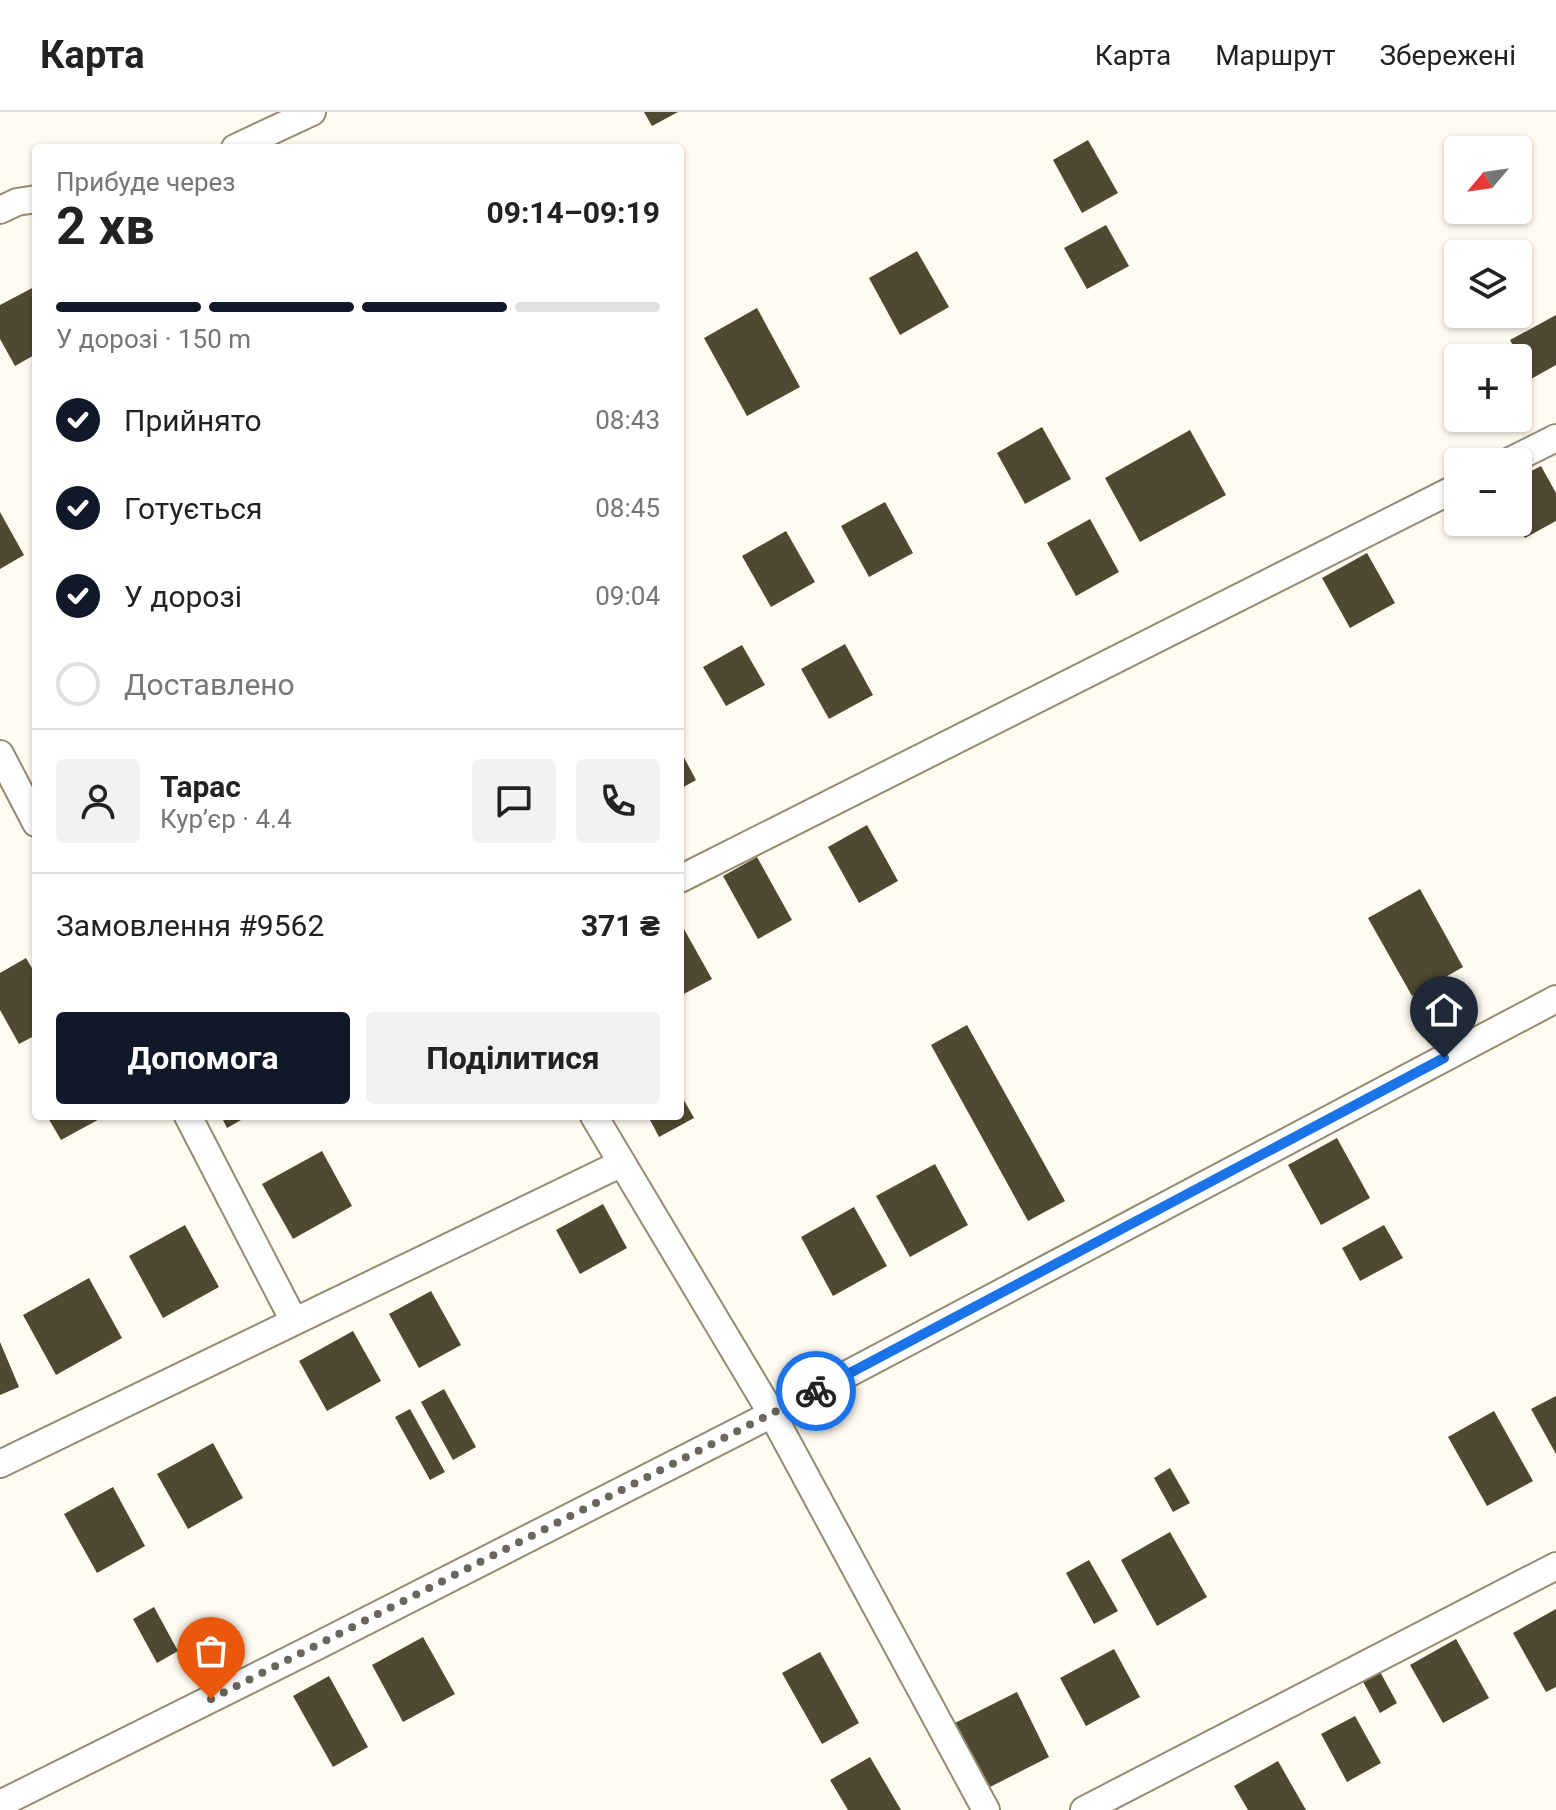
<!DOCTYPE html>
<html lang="uk">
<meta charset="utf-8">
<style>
:root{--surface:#fff;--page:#f2f2f2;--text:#222;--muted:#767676;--line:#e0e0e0;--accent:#111827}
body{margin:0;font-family:Roboto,sans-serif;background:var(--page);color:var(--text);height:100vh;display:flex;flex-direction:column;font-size:30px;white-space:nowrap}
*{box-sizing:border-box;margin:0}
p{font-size:26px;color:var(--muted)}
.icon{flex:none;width:44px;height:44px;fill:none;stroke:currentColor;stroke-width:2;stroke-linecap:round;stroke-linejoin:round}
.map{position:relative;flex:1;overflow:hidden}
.drawer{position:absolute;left:32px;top:32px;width:652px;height:976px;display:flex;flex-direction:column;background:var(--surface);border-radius:8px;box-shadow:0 2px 6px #0004}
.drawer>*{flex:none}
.needle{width:52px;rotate:241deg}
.buttons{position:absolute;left:1444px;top:24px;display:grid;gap:16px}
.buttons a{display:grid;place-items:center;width:88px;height:88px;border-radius:8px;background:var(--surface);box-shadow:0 2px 6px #0004;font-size:40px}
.pin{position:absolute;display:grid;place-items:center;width:68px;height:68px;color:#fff;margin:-82px -34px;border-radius:50% 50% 50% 0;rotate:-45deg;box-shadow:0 0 8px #0007}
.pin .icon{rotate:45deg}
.courier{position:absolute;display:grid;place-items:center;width:80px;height:80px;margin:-40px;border:6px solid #1a73e8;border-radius:50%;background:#fff;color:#222;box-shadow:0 2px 10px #0007}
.summary em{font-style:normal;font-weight:700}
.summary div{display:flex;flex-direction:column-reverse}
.summary{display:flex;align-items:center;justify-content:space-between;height:136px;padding:0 24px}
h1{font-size:52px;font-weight:700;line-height:60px}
.bar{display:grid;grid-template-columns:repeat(4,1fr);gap:12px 8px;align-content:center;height:96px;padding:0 24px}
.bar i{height:10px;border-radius:6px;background:var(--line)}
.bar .selected{background:var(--accent)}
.bar p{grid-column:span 4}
.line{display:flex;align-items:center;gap:20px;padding:0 24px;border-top:2px solid var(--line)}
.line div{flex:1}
.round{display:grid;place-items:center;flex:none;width:84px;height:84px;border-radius:8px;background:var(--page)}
ol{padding:0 24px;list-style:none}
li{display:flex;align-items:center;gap:24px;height:88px}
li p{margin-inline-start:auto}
li .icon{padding:8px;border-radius:50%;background:var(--accent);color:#fff;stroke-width:4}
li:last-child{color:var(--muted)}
li i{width:44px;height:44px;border:4px solid var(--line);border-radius:50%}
.button{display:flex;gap:16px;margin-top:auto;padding:16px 24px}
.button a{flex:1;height:92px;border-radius:8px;background:var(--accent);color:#fff;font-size:32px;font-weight:700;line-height:92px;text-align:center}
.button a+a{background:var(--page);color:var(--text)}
header{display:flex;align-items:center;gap:48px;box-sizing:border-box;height:112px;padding:0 40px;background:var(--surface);border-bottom:2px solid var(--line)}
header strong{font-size:38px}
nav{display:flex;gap:44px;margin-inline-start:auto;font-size:28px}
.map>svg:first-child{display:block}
.building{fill:#504932}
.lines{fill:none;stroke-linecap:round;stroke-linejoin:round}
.minor-casing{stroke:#948b73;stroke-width:30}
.minor{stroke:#fff;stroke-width:26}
.done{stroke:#6a665c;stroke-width:8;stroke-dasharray:0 14.4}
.route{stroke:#1a73e8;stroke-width:10}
</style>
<header>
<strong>Карта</strong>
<nav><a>Карта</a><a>Маршрут</a><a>Збережені</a></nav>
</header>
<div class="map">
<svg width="1556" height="1698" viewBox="0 0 1556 1698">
<rect width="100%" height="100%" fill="#fffbf0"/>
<g class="building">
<path d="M 644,0 L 678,0 L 652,14 Z"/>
<path d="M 1088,28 L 1118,81 L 1082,101 L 1053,48 Z"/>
<path d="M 1106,113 L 1129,154 L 1087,177 L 1064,136 Z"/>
<path d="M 917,139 L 949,195 L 900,223 L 869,166 Z"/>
<path d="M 36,174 L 36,242 L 15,254 L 0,227 L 0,193 Z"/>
<path d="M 757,196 L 800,275 L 747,304 L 704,226 Z"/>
<path d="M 1556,203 L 1556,253 L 1531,267 L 1510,228 Z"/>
<path d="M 1042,315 L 1071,367 L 1025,392 L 997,341 Z"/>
<path d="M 1190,318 L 1226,383 L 1140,430 L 1105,366 Z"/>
<path d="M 1541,354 L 1556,381 L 1556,409 L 1525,426 L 1516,410 L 1518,410 L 1518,366 Z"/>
<path d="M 885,390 L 913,441 L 869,465 L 841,414 Z"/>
<path d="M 0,400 L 24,443 L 0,457 Z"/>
<path d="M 1090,407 L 1119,460 L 1076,484 L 1047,431 Z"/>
<path d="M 786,419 L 815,470 L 771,495 L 742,444 Z"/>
<path d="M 1367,441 L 1395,491 L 1350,516 L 1322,466 Z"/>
<path d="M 845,532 L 873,583 L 829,607 L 801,557 Z"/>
<path d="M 742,533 L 765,573 L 726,594 L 703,555 Z"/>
<path d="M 680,638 L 696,668 L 680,677 Z"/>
<path d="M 867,713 L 898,769 L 859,791 L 828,735 Z"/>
<path d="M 757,745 L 792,808 L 758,827 L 723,764 Z"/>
<path d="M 1420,777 L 1463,855 L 1412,884 L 1368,806 Z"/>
<path d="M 680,810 L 712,867 L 680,884 Z"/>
<path d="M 26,846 L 36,863 L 36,923 L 19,932 L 0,898 L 0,861 Z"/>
<path d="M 967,913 L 1065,1089 L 1028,1109 L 931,933 Z"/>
<path d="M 680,981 L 694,1006 L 659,1025 L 648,1004 L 680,1004 Z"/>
<path d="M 47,1004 L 105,1004 L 61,1028 Z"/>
<path d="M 221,1004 L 248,1004 L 227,1016 Z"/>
<path d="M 1337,1026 L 1370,1086 L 1321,1113 L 1288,1053 Z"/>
<path d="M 322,1039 L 352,1094 L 293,1127 L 262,1072 Z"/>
<path d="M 935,1052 L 968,1113 L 910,1145 L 876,1084 Z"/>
<path d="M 603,1092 L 627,1136 L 580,1162 L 556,1118 Z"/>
<path d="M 854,1095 L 887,1154 L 833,1184 L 801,1125 Z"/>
<path d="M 185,1113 L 219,1175 L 163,1206 L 129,1144 Z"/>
<path d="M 1384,1113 L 1403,1146 L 1360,1169 L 1342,1136 Z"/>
<path d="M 89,1166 L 122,1226 L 56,1263 L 23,1203 Z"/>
<path d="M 431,1179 L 461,1233 L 419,1256 L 389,1202 Z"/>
<path d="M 353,1219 L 381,1269 L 327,1299 L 299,1249 Z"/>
<path d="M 0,1230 L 19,1275 L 0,1283 Z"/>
<path d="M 444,1277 L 476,1335 L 453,1348 L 421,1290 Z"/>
<path d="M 1556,1284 L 1556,1342 L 1531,1297 Z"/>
<path d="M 410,1297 L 445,1360 L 430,1368 L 395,1305 Z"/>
<path d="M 1494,1299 L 1533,1369 L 1487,1394 L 1448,1325 Z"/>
<path d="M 213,1331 L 243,1386 L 188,1417 L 157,1362 Z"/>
<path d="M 1170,1356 L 1190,1391 L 1173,1400 L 1154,1366 Z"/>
<path d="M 113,1375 L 145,1434 L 97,1461 L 64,1402 Z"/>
<path d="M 1170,1420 L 1207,1485 L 1157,1514 L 1121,1448 Z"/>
<path d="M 1089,1448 L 1118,1499 L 1094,1512 L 1066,1461 Z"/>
<path d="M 154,1495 L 178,1539 L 157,1551 L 133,1507 Z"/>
<path d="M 1556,1497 L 1556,1575 L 1546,1580 L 1513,1521 Z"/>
<path d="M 423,1525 L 455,1582 L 403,1610 L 372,1553 Z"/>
<path d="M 1456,1527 L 1489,1586 L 1443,1611 L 1410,1553 Z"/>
<path d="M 1114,1537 L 1140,1585 L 1086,1614 L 1060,1566 Z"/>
<path d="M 820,1540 L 859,1611 L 822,1632 L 782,1561 Z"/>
<path d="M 1378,1556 L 1397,1591 L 1380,1601 L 1361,1566 Z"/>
<path d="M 329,1564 L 368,1635 L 333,1655 L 293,1584 Z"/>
<path d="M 1017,1580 L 1049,1645 L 988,1676 L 955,1611 Z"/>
<path d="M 1355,1604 L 1381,1651 L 1347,1670 L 1321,1622 Z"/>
<path d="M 870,1645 L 901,1698 L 848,1698 L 830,1668 Z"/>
<path d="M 1278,1649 L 1306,1698 L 1248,1698 L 1234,1674 Z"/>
</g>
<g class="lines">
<defs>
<g id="minor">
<path d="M 235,36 L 312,0"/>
<path d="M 0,98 L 17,90 L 36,87"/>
<path d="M 1508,350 L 1556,326"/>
<path d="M 0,642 L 36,711"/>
<path d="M 680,767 L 1458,375"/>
<path d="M 188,1004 L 294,1209"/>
<path d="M 594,1004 L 622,1051"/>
<path d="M 0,1352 L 622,1051 L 772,1302 L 986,1698"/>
<path d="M 0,1692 L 317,1534 L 772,1302 L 1556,887"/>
<path d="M 1084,1698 L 1556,1454"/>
</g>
</defs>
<use href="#minor" class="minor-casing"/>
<use href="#minor" class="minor"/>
</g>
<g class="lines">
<path class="done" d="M 211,1587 L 816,1279"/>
<path class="route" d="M 816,1279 L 1444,946"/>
</g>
</svg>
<div class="buttons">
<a><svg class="needle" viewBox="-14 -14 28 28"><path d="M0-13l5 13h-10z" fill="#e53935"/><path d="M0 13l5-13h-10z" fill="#767676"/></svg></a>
<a><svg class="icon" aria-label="layers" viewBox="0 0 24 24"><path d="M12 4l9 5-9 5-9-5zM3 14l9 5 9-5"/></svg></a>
<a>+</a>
<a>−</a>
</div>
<div class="pin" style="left:211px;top:1587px;background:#ea580c"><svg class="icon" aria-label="bag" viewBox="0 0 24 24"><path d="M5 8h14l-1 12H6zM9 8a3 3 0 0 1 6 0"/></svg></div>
<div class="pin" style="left:1444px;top:946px;background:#1f2937"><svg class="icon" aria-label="home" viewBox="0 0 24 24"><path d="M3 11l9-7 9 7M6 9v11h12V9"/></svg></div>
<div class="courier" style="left:816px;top:1279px"><svg class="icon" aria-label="bike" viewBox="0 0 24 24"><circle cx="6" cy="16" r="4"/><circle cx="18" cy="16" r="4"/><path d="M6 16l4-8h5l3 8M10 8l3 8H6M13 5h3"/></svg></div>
<section class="drawer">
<div class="summary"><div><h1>2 хв</h1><p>Прибуде через</p></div><em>09:14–09:19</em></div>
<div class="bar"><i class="selected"></i><i class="selected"></i><i class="selected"></i><i></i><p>У дорозі · 150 m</p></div>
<ol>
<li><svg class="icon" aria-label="check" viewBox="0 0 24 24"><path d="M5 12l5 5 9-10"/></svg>Прийнято<p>08:43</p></li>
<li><svg class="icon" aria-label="check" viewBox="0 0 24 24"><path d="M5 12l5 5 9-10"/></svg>Готується<p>08:45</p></li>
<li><svg class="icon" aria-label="check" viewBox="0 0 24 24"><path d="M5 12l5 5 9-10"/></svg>У дорозі<p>09:04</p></li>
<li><i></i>Доставлено</li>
</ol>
<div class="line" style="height:144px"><a class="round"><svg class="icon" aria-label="person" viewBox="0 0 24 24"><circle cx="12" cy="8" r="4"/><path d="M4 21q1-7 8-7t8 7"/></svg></a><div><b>Тарас</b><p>Кур’єр · 4.4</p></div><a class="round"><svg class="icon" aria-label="chat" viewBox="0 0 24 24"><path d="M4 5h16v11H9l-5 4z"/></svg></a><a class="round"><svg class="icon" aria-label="phone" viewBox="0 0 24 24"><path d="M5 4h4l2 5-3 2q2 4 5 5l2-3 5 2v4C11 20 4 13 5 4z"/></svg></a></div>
<div class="line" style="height:104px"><div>Замовлення #9562</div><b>371 ₴</b></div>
<div class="button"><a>Допомога</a><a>Поділитися</a></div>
</section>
</div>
